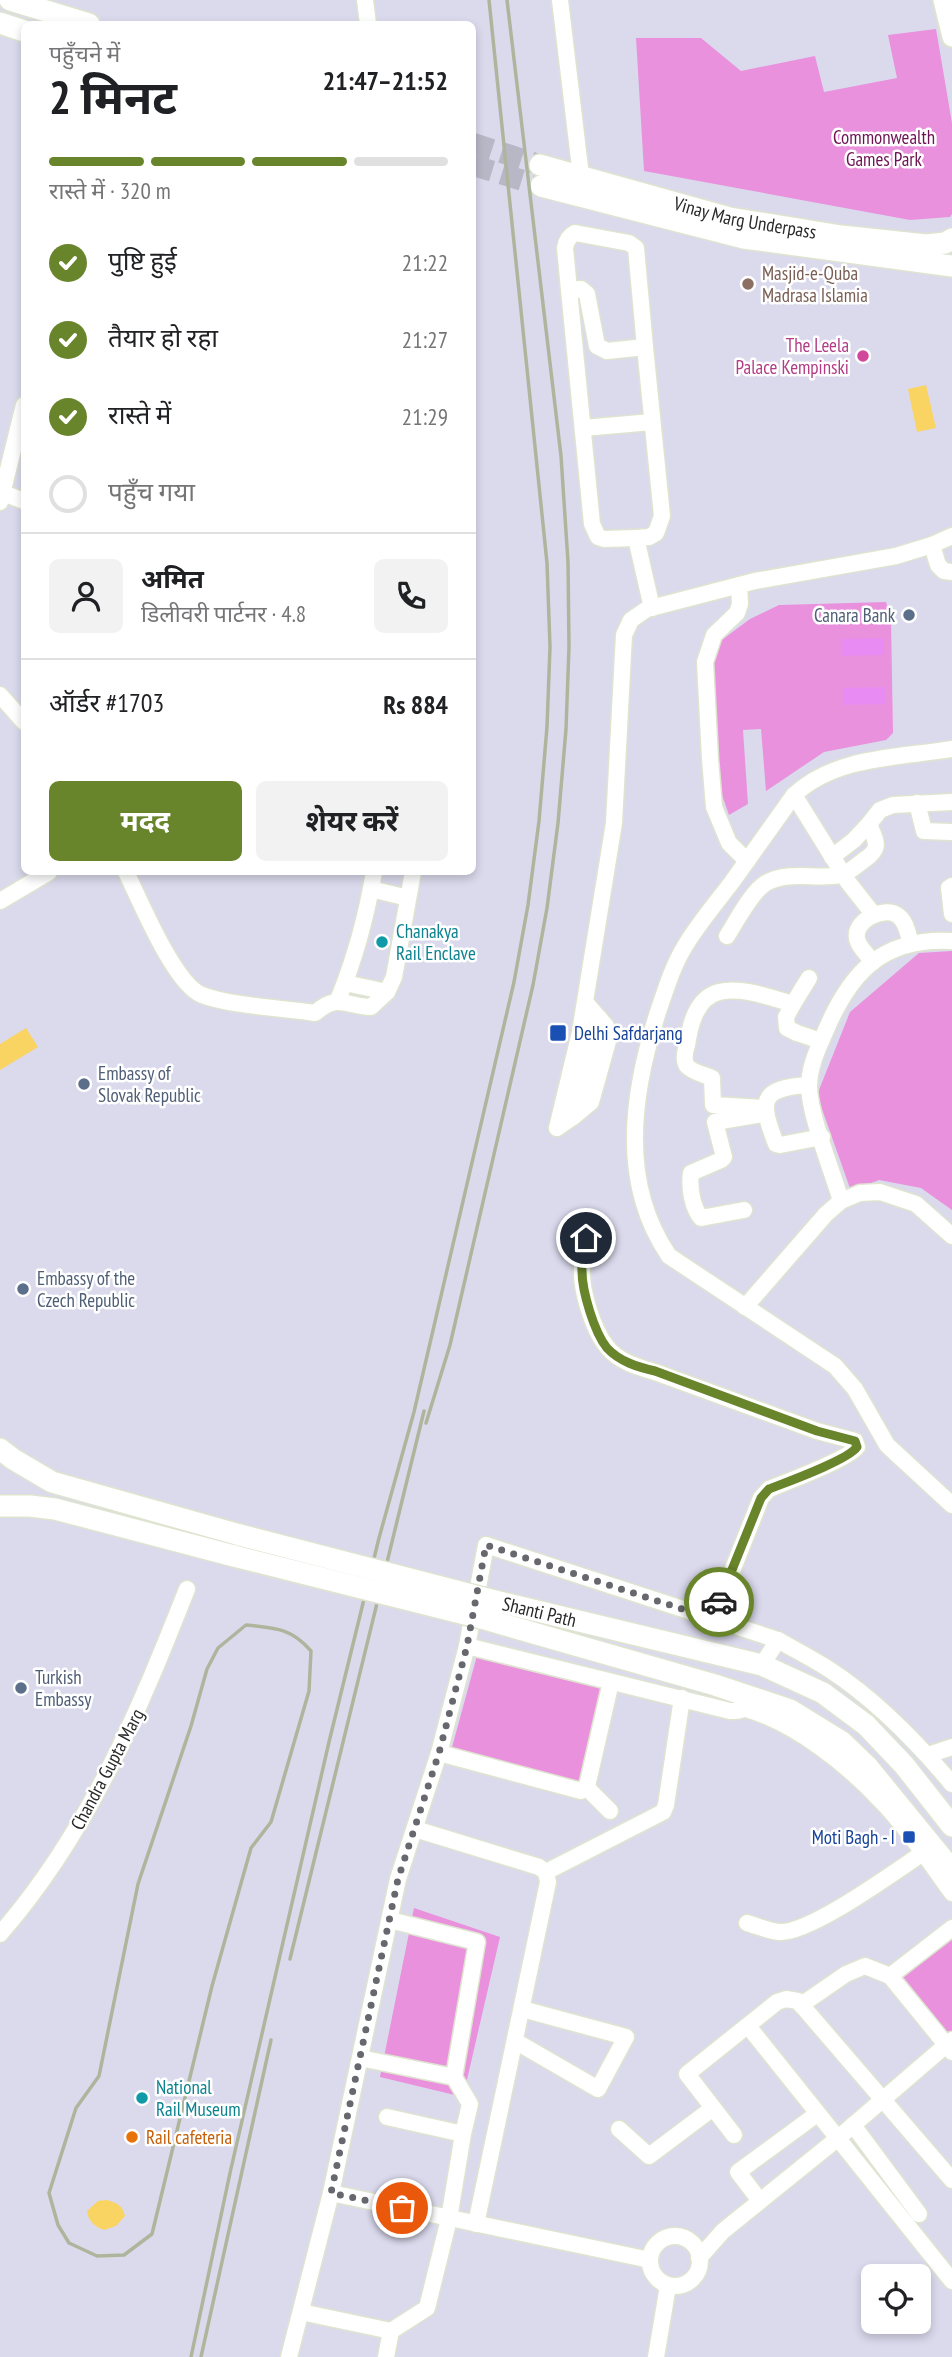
<!DOCTYPE html>
<html lang="hi">
<meta charset="utf-8">
<style>
:root{--surface:#fff;--page:#f2f2f2;--text:#202124;--muted:#757577;--line:#e0e0e0;--accent:#69852c}
body{margin:0;font-family:"PT Sans Narrow","Noto Sans Devanagari",sans-serif;background:var(--page);color:var(--text);height:100vh;display:flex;flex-direction:column;font-size:26px;white-space:nowrap}
*{box-sizing:border-box;margin:0}
p{font-size:23px;color:var(--muted)}
.icon{flex:none;width:38px;height:38px;fill:none;stroke:currentColor;stroke-width:2;stroke-linecap:round;stroke-linejoin:round}
.map{position:relative;flex:1;overflow:hidden}
.panel{position:absolute;left:21px;top:21px;width:455px;height:854px;display:flex;flex-direction:column;background:var(--surface);border-radius:10px;box-shadow:0 4px 10px #0003}
.panel>*{flex:none}
.fabs{position:absolute;left:861px;top:2264px;display:grid;gap:14px}
.fabs a{display:grid;place-items:center;width:70px;height:70px;border-radius:10px;background:var(--surface);box-shadow:0 4px 10px #0003;font-size:35px}
.pin{position:absolute;display:grid;place-items:center;width:60px;height:60px;color:#fff;margin:-30px;border:4px solid #fff;border-radius:50%;box-shadow:0 2px 7px #0007}
.courier{position:absolute;display:grid;place-items:center;width:70px;height:70px;margin:-35px;border:5px solid #69852c;border-radius:50%;background:#fff;color:#222;box-shadow:0 2px 9px #0007}
.summary em{font-style:normal;font-weight:700}
.summary div{display:flex;flex-direction:column-reverse}
.summary{display:flex;align-items:center;justify-content:space-between;height:119px;padding:0 28px}
h1{font-size:46px;font-weight:700;line-height:52px}
.bar{display:grid;grid-template-columns:repeat(4,1fr);gap:10px 7px;align-content:center;height:84px;padding:0 28px}
.bar i{height:9px;border-radius:5px;background:var(--line)}
.bar .selected{background:var(--accent)}
.bar p{grid-column:span 4}
.line{display:flex;align-items:center;gap:18px;padding:0 28px;border-top:2px solid var(--line)}
.line div{flex:1}
.round{display:grid;place-items:center;flex:none;width:74px;height:74px;border-radius:10px;background:var(--page)}
ol{padding:0 28px;list-style:none}
li{display:flex;align-items:center;gap:21px;height:77px}
li p{margin-inline-start:auto}
li .icon{padding:7px;border-radius:50%;background:var(--accent);color:#fff;stroke-width:4}
li:last-child{color:var(--muted)}
li i{width:38px;height:38px;border:4px solid var(--line);border-radius:50%}
.action{display:flex;gap:14px;margin-top:auto;padding:14px 28px}
.action a{flex:1;height:80px;border-radius:10px;background:var(--accent);color:#fff;font-size:28px;font-weight:700;line-height:80px;text-align:center}
.action a+a{background:var(--page);color:var(--text)}
.map>svg:first-child{display:block}
.green{fill:#e991dc}
.pitch{fill:#e88bf2}
.water{fill:#f9d462}
.lines{fill:none;stroke-linecap:round;stroke-linejoin:round}
.secondary-tunnel{stroke:#b7b7c6;stroke-width:21;stroke-dasharray:21 10;stroke-linecap:butt}
.minor-casing{stroke:#dee4cf;stroke-width:19}
.tertiary-casing{stroke:#dee4cf;stroke-width:23}
.secondary-casing{stroke:#dee4cf;stroke-width:24}
.minor{stroke:#fff;stroke-width:16}
.tertiary{stroke:#fff;stroke-width:19}
.secondary{stroke:#fff;stroke-width:21}
.rail{stroke:#adb69c;stroke-width:3.5}
.secondary-bridge-casing{stroke:#dee4cf;stroke-width:24;stroke-linecap:butt}
.secondary-bridge{stroke:#fff;stroke-width:21}
.done{stroke:#67676e;stroke-width:7;stroke-dasharray:0 12.6}
.route{stroke:#69852c;stroke-width:9}
.education-dot{fill:#8d6e63;stroke:#fff;stroke-width:2.5}
.hotel-dot{fill:#d1479c;stroke:#fff;stroke-width:2.5}
.service-dot{fill:#5c6f8a;stroke:#fff;stroke-width:2.5}
.culture-dot{fill:#0f9aa8;stroke:#fff;stroke-width:2.5}
.transit-dot{fill:#1a4fb4;stroke:#fff;stroke-width:2.5}
.food-dot{fill:#e8710a;stroke:#fff;stroke-width:2.5}
.labels{text-anchor:middle;dominant-baseline:central;stroke-width:5;stroke-linejoin:round;paint-order:stroke}
.park-label{font-size:19px;fill:#6d1354;stroke:#fff}
.street-label{font-size:19px;fill:#292929;stroke:#fff}
.education-label{font-size:19px;fill:#785e54;stroke:#fff;text-anchor:start}
.hotel-label{font-size:19px;fill:#b23c85;stroke:#fff;text-anchor:end}
.service-label{font-size:19px;fill:#4e5e75;stroke:#fff;text-anchor:start}
.culture-label{font-size:19px;fill:#0d838f;stroke:#fff;text-anchor:start}
.transit-label{font-size:19px;fill:#164399;stroke:#fff;text-anchor:start}
.food-label{font-size:19px;fill:#c56008;stroke:#fff;text-anchor:start}
</style>
<div class="map">
<svg width="952" height="2357" viewBox="0 0 952 2357">
<rect width="100%" height="100%" fill="#dbdaed"/>
<g class="green">
<path d="M 936,29 L 952,123 L 952,214 L 950,217 L 910,220 L 644,171 L 636,38 L 701,38 L 741,71 L 815,56 L 824,92 L 897,78 L 888,35 Z"/>
<path d="M 886,602 L 891,620 L 893,733 L 886,740 L 824,752 L 766,791 L 761,729 L 743,730 L 748,804 L 729,815 L 715,775 L 711,648 L 750,619 L 779,605 Z"/>
<path d="M 952,951 L 952,1210 L 921,1188 L 879,1180 L 851,1191 L 817,1095 L 850,1012 L 919,953 Z"/>
<path d="M 481,1641 L 607,1686 L 579,1783 L 451,1751 Z"/>
<path d="M 414,1908 L 500,1937 L 463,2097 L 380,2077 Z"/>
<path d="M 952,1931 L 952,2034 L 950,2036 L 900,1973 Z"/>
</g>
<g class="pitch">
<path d="M 884,638 L 884,655 L 842,656 L 841,639 Z"/>
<path d="M 885,687 L 885,704 L 843,705 L 843,688 Z"/>
</g>
<g class="water">
<path d="M 926,385 L 936,428 L 917,432 L 908,389 Z"/>
<path d="M 26,1028 L 38,1047 L 0,1070 L 0,1044 Z"/>
<path d="M 106,2200 C 116,2202 123,2206 125,2216 L 116,2226 L 104,2230 C 95,2227 88,2221 87,2211 L 98,2201 Z"/>
</g>
<g class="lines">
<g class="secondary-tunnel">
<path d="M 472,143 L 540,165"/>
<path d="M 472,165 L 541,186"/>
</g>
<defs>
<g id="minor">
<path d="M 365,0 L 368,24"/>
<path d="M 560,0 L 581,176"/>
<path d="M 569,290 L 592,524 L 598,537 L 604,539 L 636,538"/>
<path d="M 645,347 L 636,248 L 629,243 L 575,233 C 569,236 566,241 565,248 L 569,290 L 581,289 L 587,294 L 597,346 L 607,351 L 645,347 L 662,516 L 656,533 L 649,537 L 636,538 L 652,608"/>
<path d="M 583,428 L 652,422"/>
<path d="M 3,493 L 24,501"/>
<path d="M 0,502 L 24,405"/>
<path d="M 932,545 L 938,565 L 944,571 L 952,572"/>
<path d="M 739,585 L 740,604 L 737,613 L 714,635 L 705,662 L 710,759 L 714,807 L 729,843 L 747,861"/>
<path d="M 0,695 L 24,722"/>
<path d="M 794,795 C 773,824 753,853 732,882 C 716,903 698,924 685,946 C 672,967 665,992 657,1015 C 632,1094 619,1183 669,1256 L 835,1366 L 855,1389 L 887,1445 L 952,1505"/>
<path d="M 917,803 L 924,831 L 952,832"/>
<path d="M 869,824 L 880,810 L 893,805 L 952,802"/>
<path d="M 126,872 C 140,900 174,984 202,995 C 231,1006 283,1008 315,1013 C 338,993 345,1006 371,1007 L 387,992 L 394,977 L 413,872"/>
<path d="M 952,886 L 949,888 L 952,914"/>
<path d="M 371,889 L 408,898"/>
<path d="M 0,901 L 49,872"/>
<path d="M 874,915 L 848,882 L 794,795 C 836,756 898,758 952,749"/>
<path d="M 727,936 C 736,922 752,891 766,883 C 789,870 816,880 841,875 C 849,873 857,865 864,860 C 882,848 876,842 869,824 L 854,840 L 832,857"/>
<path d="M 873,962 C 868,955 859,948 857,939 C 853,921 883,906 897,915 C 906,920 908,934 911,944"/>
<path d="M 345,983 L 387,992"/>
<path d="M 338,1000 C 354,961 367,913 374,872"/>
<path d="M 793,1004 L 786,1017 L 787,1028 L 797,1033 L 821,1041"/>
<path d="M 809,1085 C 758,1088 760,1102 776,1144 L 780,1145 L 822,1137"/>
<path d="M 765,1108 L 713,1105 L 712,1078 C 705,1075 692,1072 687,1066 C 683,1060 685,1051 687,1045 C 690,1025 696,998 719,992 C 743,986 770,998 793,1004 L 809,978"/>
<path d="M 573,1117 L 599,1018"/>
<path d="M 557,1128 L 580,1032 L 614,823 L 624,635 L 631,620 L 647,609 L 755,581 L 896,556 L 932,545 L 952,536"/>
<path d="M 557,1128 L 573,1117 L 591,1102 L 608,1041 L 606,1026 L 585,1002"/>
<path d="M 841,1201 C 832,1170 810,1117 809,1087 C 809,1067 818,1048 826,1030 C 851,971 884,937 952,941"/>
<path d="M 744,1210 L 701,1218 C 692,1207 689,1187 691,1173 L 721,1160 L 724,1157 L 715,1122 L 762,1114"/>
<path d="M 589,1225 C 586,1239 582,1254 582,1269 C 581,1291 593,1330 607,1347 C 619,1362 638,1367 655,1372 L 817,1431 L 855,1441 L 857,1447 C 848,1459 787,1482 769,1489 L 761,1498 L 713,1619"/>
<path d="M 745,1307 L 826,1214 L 841,1201 L 860,1193 L 880,1192 L 916,1204 L 952,1236"/>
<path d="M 778,1640 C 795,1650 813,1659 830,1670 C 876,1700 916,1741 952,1784"/>
<path d="M 467,1646 L 730,1711 C 744,1712 748,1707 755,1696"/>
<path d="M 746,1709 C 795,1723 848,1765 883,1803 C 909,1830 930,1863 952,1893"/>
<path d="M 439,1753 L 581,1791 L 586,1787 L 588,1782 L 611,1682"/>
<path d="M 928,1755 L 952,1747"/>
<path d="M 586,1787 L 610,1811"/>
<path d="M 415,1829 L 539,1867 L 546,1872 L 548,1882 L 476,2224"/>
<path d="M 546,1872 L 663,1812 L 666,1805 L 682,1698"/>
<path d="M 747,1923 C 757,1926 769,1931 779,1932 C 810,1934 894,1872 923,1853"/>
<path d="M 0,1934 C 89,1832 138,1713 187,1589"/>
<path d="M 890,1976 L 952,2052"/>
<path d="M 801,2005 L 846,1974 L 865,1966 L 890,1976 L 952,1928"/>
<path d="M 748,2026 L 952,2281"/>
<path d="M 515,2041 L 598,2089 L 626,2037 L 522,2009"/>
<path d="M 360,2058 L 454,2077 L 477,1942 L 390,1920"/>
<path d="M 387,2117 L 463,2134 L 470,2104 L 454,2077"/>
<path d="M 853,2125 L 919,2214"/>
<path d="M 619,2129 L 649,2156 L 713,2108"/>
<path d="M 734,2135 L 687,2074 L 777,2002 L 786,1999 L 798,2001 L 952,2180"/>
<path d="M 331,2193 L 650,2260"/>
<path d="M 760,2201 L 738,2172 L 817,2114"/>
<circle cx="675" cy="2261" r="25"/>
<path d="M 699,2258 L 723,2231 L 837,2139 L 952,2040"/>
<path d="M 301,2312 L 391,2331"/>
<path d="M 289,2357 L 331,2193 L 398,1879 L 439,1753 L 467,1646 L 486,1545 L 778,1640 L 762,1665"/>
<path d="M 386,2357 L 391,2331 L 427,2308 L 449,2219 L 463,2134"/>
<path d="M 656,2357 L 668,2286"/>
</g>
<path id="tertiary" d="M 943,0 L 952,37"/>
<g id="secondary">
<path d="M 10,0 L 89,24"/>
<path d="M 0,23 L 24,31"/>
<path id="s1" d="M 540,165 L 730,218 L 841,236 L 926,245 L 945,243 L 952,239"/>
<path d="M 541,186 L 744,238 L 952,266"/>
<path d="M 0,1449 L 13,1459 L 52,1482 L 240,1535"/>
<path d="M 0,1506 L 30,1506 L 55,1509 L 234,1556"/>
<path id="s2" d="M 487,1599 L 762,1665 L 823,1693 L 866,1725 L 904,1765 L 952,1826"/>
<path d="M 481,1618 L 715,1685 L 790,1710 L 842,1742 L 867,1766 L 952,1870"/>
</g>
</defs>
<use href="#minor" class="minor-casing"/>
<use href="#tertiary" class="tertiary-casing"/>
<use href="#secondary" class="secondary-casing"/>
<use href="#minor" class="minor"/>
<use href="#tertiary" class="tertiary"/>
<use href="#secondary" class="secondary"/>
<g class="rail">
<path d="M 426,1423 L 450,1345 L 533,985 L 547,908 L 558,823 L 566,729 L 569,647 L 568,562 L 561,456 L 507,0"/>
<path d="M 246,1625 C 275,1628 291,1628 311,1651 L 309,1691 L 271,1822 L 251,1848 L 212,1986 L 152,2234 L 124,2255 L 97,2256 L 69,2243 L 58,2225 L 49,2193 L 76,2108 L 99,2076 L 138,1884 L 191,1726 L 207,1669 L 218,1648 Z"/>
<path d="M 290,1959 L 424,1411"/>
<path d="M 191,2357 L 230,2173 L 329,1742 L 379,1538 L 414,1412 L 514,982 L 528,905 L 539,821 L 547,727 L 550,647 L 547,563 L 489,0"/>
<path d="M 201,2357 L 271,2040"/>
</g>
<defs>
<g id="secondary-bridge">
<path d="M 240,1535 L 487,1599"/>
<path d="M 234,1556 L 481,1618"/>
</g>
</defs>
<use href="#secondary-bridge" class="secondary-bridge-casing"/>
<use href="#secondary-bridge" class="secondary-bridge"/>
</g>
<g class="lines">
<path class="done" d="M 402,2208 L 331,2193 L 398,1879 L 439,1753 L 467,1646 L 486,1545 L 713,1619 L 719,1602"/>
<path class="route" d="M 586,1238 C 585,1249 581,1260 582,1271 C 582,1291 594,1332 607,1348 C 620,1362 638,1367 655,1371 L 817,1431 L 855,1441 L 857,1447 C 848,1460 787,1482 769,1489 L 761,1498 L 719,1602"/>
</g>
<circle class="education-dot" cx="748" cy="284" r="7"/>
<circle class="hotel-dot" cx="863" cy="356" r="7"/>
<g class="service-dot">
<circle cx="909" cy="615" r="7"/>
<circle cx="84" cy="1084" r="7"/>
<circle cx="23" cy="1289" r="7"/>
<circle cx="21" cy="1688" r="7"/>
</g>
<g class="culture-dot">
<circle cx="382" cy="942" r="7"/>
<circle cx="142" cy="2098" r="7"/>
</g>
<g class="transit-dot">
<rect x="549" y="1024" width="18" height="18" rx="3.5"/>
<rect x="902" y="1830" width="14" height="14" rx="3.5"/>
</g>
<circle class="food-dot" cx="132" cy="2137" r="7"/>
<g class="labels">
<g class="park-label">
<text x="884" y="137">Commonwealth<tspan x="884" dy="22">Games Park</tspan></text>
</g>
<g class="street-label">
<text stroke="none"><textPath href="#s1" startOffset="212">Vinay Marg Underpass</textPath></text>
<text stroke="none"><textPath href="#s2" startOffset="54">Shanti Path</textPath></text>
<text transform="translate(107 1769) rotate(-62)">Chandra Gupta Marg</text>
</g>
<g class="education-label">
<text x="762" y="273">Masjid-e-Quba<tspan x="762" dy="22">Madrasa Islamia</tspan></text>
</g>
<g class="hotel-label">
<text x="849" y="345">The Leela<tspan x="849" dy="22">Palace Kempinski</tspan></text>
</g>
<g class="service-label">
<text x="895" y="615" text-anchor="end">Canara Bank</text>
<text x="98" y="1073">Embassy of<tspan x="98" dy="22">Slovak Republic</tspan></text>
<text x="37" y="1278">Embassy of the<tspan x="37" dy="22">Czech Republic</tspan></text>
<text x="35" y="1677">Turkish<tspan x="35" dy="22">Embassy</tspan></text>
</g>
<g class="culture-label">
<text x="396" y="931">Chanakya<tspan x="396" dy="22">Rail Enclave</tspan></text>
<text x="156" y="2087">National<tspan x="156" dy="22">Rail Museum</tspan></text>
</g>
<g class="transit-label">
<text x="574" y="1033">Delhi Safdarjang</text>
<text x="895" y="1837" text-anchor="end">Moti Bagh - I</text>
</g>
<g class="food-label">
<text x="146" y="2137">Rail cafeteria</text>
</g>
</g>
</svg>
<div class="fabs">
<a><svg class="icon" aria-label="locate" viewBox="0 0 24 24"><circle cx="12" cy="12" r="6"/><path d="M12 2v4M12 18v4M2 12h4M18 12h4"/></svg></a>
</div>
<div class="pin" style="left:402px;top:2208px;background:#ea580c"><svg class="icon" aria-label="bag" viewBox="0 0 24 24"><path d="M5 8h14l-1 12H6zM9 8a3 3 0 0 1 6 0"/></svg></div>
<div class="pin" style="left:586px;top:1238px;background:#1f2937"><svg class="icon" aria-label="home" viewBox="0 0 24 24"><path d="M3 11l9-7 9 7M6 9v11h12V9"/></svg></div>
<div class="courier" style="left:719px;top:1602px"><svg class="icon" aria-label="car" viewBox="0 0 24 24"><path d="M5 17H2v-5l4-1 3-4h7l3 4 3 1v5h-3M9 17h6M6 11h13"/><circle cx="7" cy="17" r="2"/><circle cx="17" cy="17" r="2"/></svg></div>
<section class="panel">
<div class="summary"><div><h1>2 मिनट</h1><p>पहुँचने में</p></div><em>21:47–21:52</em></div>
<div class="bar"><i class="selected"></i><i class="selected"></i><i class="selected"></i><i></i><p>रास्ते में · 320 m</p></div>
<ol>
<li><svg class="icon" aria-label="check" viewBox="0 0 24 24"><path d="M5 12l5 5 9-10"/></svg>पुष्टि हुई<p>21:22</p></li>
<li><svg class="icon" aria-label="check" viewBox="0 0 24 24"><path d="M5 12l5 5 9-10"/></svg>तैयार हो रहा<p>21:27</p></li>
<li><svg class="icon" aria-label="check" viewBox="0 0 24 24"><path d="M5 12l5 5 9-10"/></svg>रास्ते में<p>21:29</p></li>
<li><i></i>पहुँच गया</li>
</ol>
<div class="line" style="height:126px"><a class="round"><svg class="icon" aria-label="person" viewBox="0 0 24 24"><circle cx="12" cy="8" r="4"/><path d="M4 21q1-7 8-7t8 7"/></svg></a><div><b>अमित</b><p>डिलीवरी पार्टनर · 4.8</p></div><a class="round"><svg class="icon" aria-label="phone" viewBox="0 0 24 24"><path d="M5 4h4l2 5-3 2q2 4 5 5l2-3 5 2v4C11 20 4 13 5 4z"/></svg></a></div>
<div class="line" style="height:91px"><div>ऑर्डर #1703</div><b>Rs 884</b></div>
<div class="action"><a>मदद</a><a>शेयर करें</a></div>
</section>
</div>
